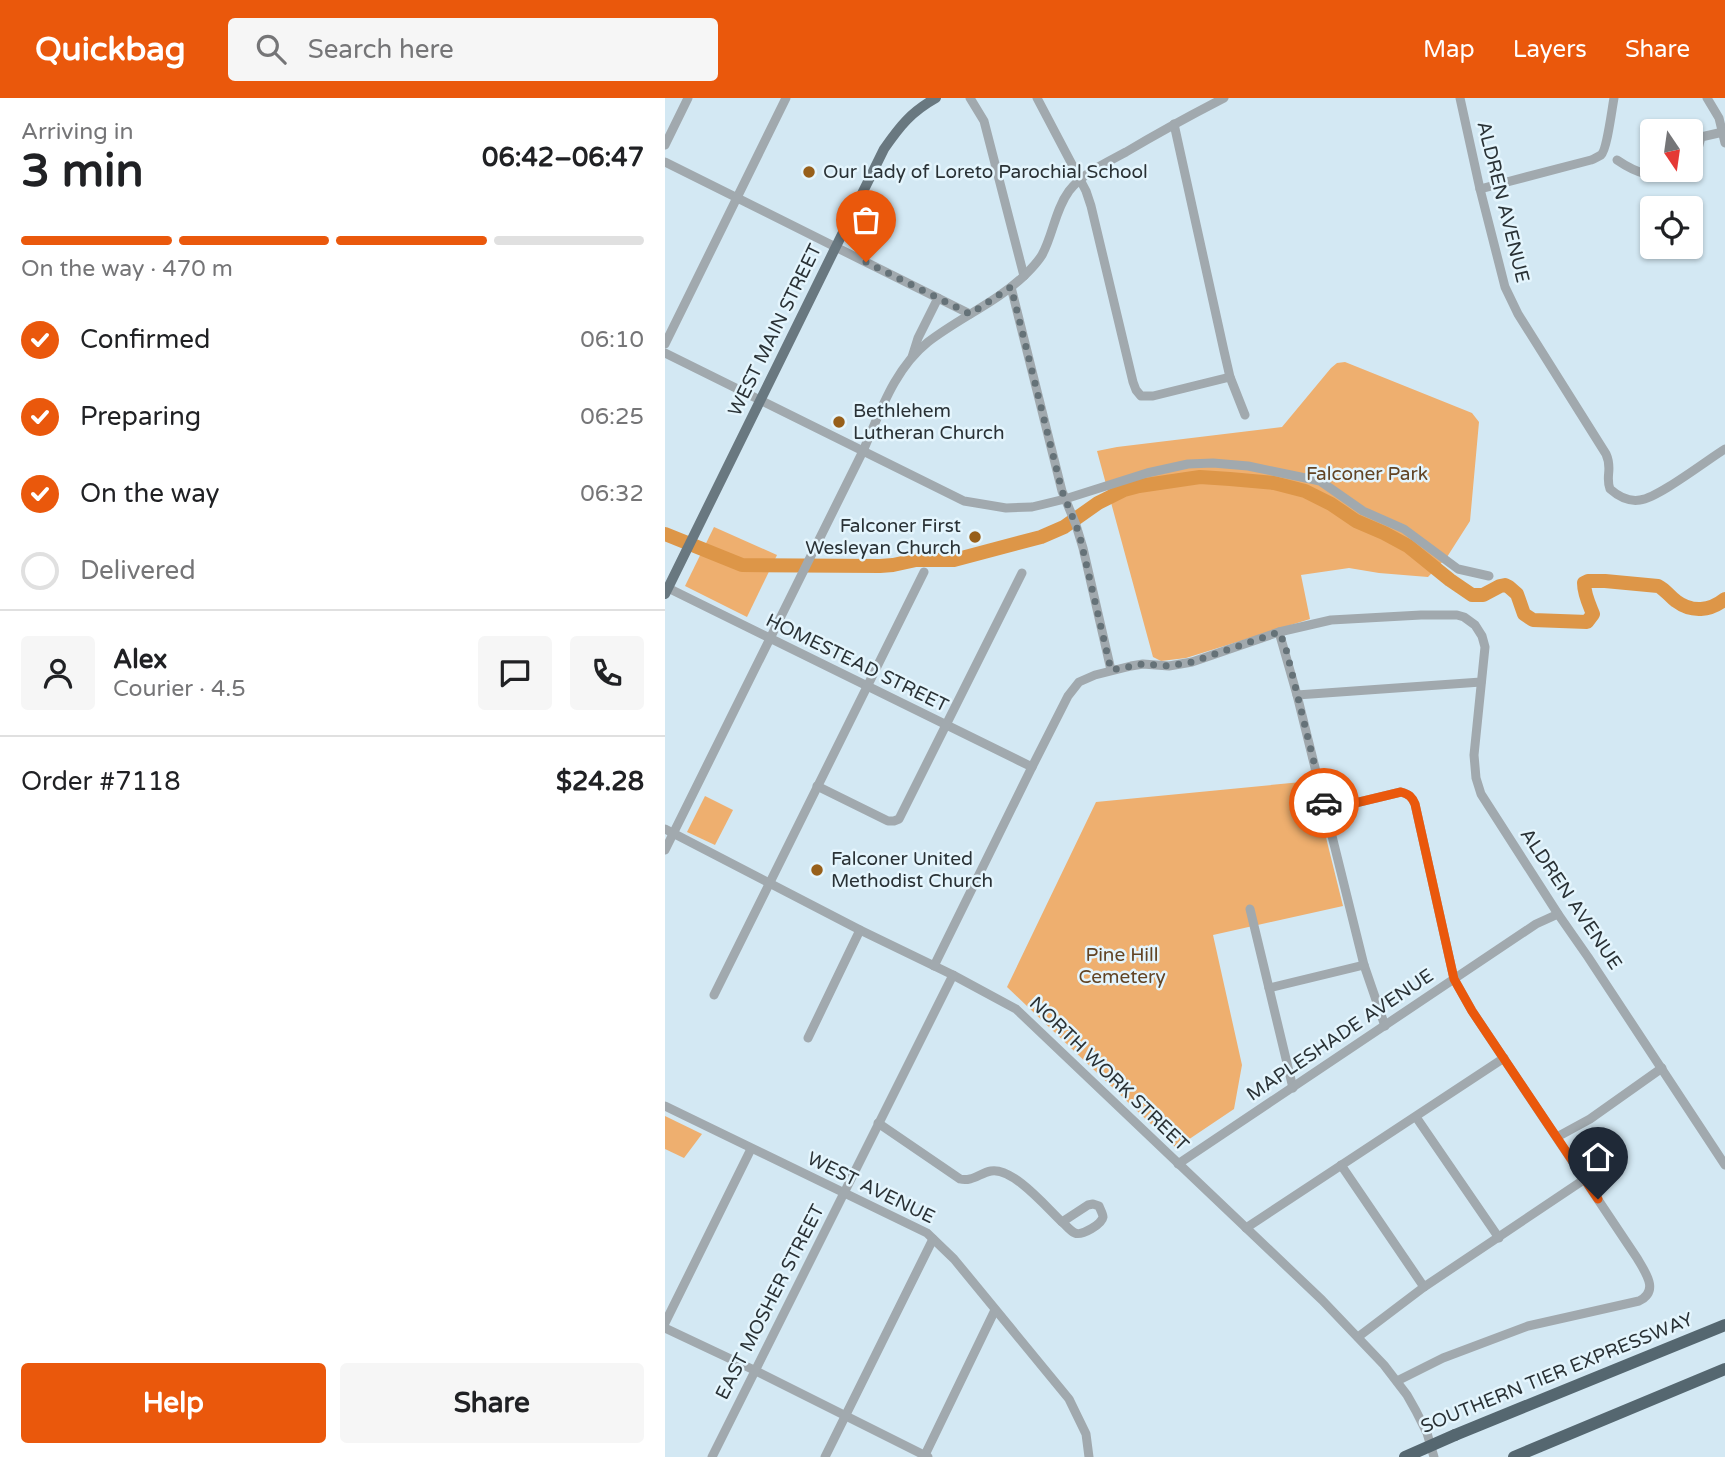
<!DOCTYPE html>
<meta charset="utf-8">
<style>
:root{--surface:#fff;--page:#f6f6f6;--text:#202124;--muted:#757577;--line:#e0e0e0;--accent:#ea580c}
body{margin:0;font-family:"Varela Round",sans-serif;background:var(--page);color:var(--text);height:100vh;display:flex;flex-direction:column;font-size:26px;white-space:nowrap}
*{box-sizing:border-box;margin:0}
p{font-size:23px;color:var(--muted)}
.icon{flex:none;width:38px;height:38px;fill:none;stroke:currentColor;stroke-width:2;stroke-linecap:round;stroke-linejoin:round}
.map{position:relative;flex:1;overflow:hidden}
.sheet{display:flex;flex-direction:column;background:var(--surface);width:665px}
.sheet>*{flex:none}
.needle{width:46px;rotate:167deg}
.tools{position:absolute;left:975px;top:21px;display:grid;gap:14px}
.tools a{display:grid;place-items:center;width:63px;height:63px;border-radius:7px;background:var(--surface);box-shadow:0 2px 5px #0004;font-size:35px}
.pin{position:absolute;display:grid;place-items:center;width:60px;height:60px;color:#fff;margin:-72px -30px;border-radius:50% 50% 50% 0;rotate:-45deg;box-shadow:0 0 7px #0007}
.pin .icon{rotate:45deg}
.courier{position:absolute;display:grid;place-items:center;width:70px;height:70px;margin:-35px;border:5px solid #ea580c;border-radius:50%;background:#fff;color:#222;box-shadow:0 2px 9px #0007}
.headline em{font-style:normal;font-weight:700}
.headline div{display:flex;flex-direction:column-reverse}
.headline{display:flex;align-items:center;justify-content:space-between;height:119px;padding:0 21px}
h1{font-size:46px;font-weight:700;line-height:52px}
.bar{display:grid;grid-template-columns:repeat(4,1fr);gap:10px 7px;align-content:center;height:84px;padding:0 21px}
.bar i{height:9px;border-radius:5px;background:var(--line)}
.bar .current{background:var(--accent)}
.bar p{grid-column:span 4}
.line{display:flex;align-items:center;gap:18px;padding:0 21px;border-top:2px solid var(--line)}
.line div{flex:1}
.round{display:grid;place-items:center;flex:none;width:74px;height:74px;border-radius:7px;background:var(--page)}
ol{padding:0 21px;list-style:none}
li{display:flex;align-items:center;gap:21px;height:77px}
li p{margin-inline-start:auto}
li .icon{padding:7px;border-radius:50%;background:var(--accent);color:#fff;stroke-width:4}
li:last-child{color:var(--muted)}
li i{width:38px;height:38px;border:4px solid var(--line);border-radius:50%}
.cta{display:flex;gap:14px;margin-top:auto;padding:14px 21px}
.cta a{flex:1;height:80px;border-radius:7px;background:var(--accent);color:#fff;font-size:28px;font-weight:700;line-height:80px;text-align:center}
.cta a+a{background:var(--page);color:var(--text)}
header{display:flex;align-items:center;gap:42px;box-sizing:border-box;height:98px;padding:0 35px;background:var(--accent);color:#fff}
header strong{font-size:33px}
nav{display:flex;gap:38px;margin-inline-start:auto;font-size:24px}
.search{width:490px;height:63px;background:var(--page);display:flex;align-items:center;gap:18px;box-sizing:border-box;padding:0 24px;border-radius:7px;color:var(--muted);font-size:26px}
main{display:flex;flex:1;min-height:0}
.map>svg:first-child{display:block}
.green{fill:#eeaf6f}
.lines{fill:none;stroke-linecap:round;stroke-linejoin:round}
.river{stroke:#dd9648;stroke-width:14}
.minor{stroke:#a1a9ae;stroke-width:9}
.major{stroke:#697880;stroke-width:10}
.highway{stroke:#556770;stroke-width:12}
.highway-bridge{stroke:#556770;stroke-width:12}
.done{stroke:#657278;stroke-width:7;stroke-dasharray:0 12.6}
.route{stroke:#ea580c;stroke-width:9}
.poi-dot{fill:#975f1a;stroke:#e4f5fd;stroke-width:2.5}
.labels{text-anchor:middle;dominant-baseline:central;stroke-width:5;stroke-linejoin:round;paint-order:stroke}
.poi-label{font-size:19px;fill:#2a3236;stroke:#e4f5fd;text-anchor:start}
.street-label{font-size:19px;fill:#2a3236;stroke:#e4f5fd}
.park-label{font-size:19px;fill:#624424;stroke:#e4f5fd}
</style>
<header>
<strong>Quickbag</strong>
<div class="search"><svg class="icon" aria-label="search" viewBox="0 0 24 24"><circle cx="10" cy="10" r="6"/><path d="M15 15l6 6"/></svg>Search here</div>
<nav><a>Map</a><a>Layers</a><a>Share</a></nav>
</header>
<main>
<section class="sheet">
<div class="headline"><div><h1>3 min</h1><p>Arriving in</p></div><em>06:42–06:47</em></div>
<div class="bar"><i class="current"></i><i class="current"></i><i class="current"></i><i></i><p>On the way · 470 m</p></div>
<ol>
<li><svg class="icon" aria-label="check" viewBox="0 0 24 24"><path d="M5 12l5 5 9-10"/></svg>Confirmed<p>06:10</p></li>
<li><svg class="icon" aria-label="check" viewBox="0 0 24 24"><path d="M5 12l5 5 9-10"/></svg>Preparing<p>06:25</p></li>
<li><svg class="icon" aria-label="check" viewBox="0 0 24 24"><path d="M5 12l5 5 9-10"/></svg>On the way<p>06:32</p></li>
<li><i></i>Delivered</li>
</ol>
<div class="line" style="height:126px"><a class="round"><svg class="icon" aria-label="person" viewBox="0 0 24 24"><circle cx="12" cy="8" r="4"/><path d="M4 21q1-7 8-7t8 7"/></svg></a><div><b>Alex</b><p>Courier · 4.5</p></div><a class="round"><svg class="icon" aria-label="chat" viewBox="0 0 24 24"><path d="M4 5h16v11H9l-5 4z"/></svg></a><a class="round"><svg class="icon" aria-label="phone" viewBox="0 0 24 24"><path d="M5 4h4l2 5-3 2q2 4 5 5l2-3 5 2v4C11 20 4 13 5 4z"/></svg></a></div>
<div class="line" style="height:91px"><div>Order #7118</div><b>$24.28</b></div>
<div class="cta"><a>Help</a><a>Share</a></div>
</section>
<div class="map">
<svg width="1060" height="1359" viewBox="0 0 1060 1359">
<rect width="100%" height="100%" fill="#d3e8f3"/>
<g class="green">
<path d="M 680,264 L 807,315 L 814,324 L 805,423 L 782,459 L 763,479 L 714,475 L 684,470 L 636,477 L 645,521 L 521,560 L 496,563 L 488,559 L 432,353 L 452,349 L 617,329 L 666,270 L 672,265 Z"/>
<path d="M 49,429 L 112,457 L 82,519 L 20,488 Z"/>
<path d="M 647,683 L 678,808 L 548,837 L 577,967 L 569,1011 L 511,1050 L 342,889 L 431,704 Z"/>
<path d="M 40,698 L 68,712 L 50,747 L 22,734 Z"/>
<path d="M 0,1018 L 37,1036 L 19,1060 L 0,1051 Z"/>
</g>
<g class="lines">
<path class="river" d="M 0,436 L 77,467 L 215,468 L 228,467 L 251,462 L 289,462 L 376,439 L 399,429 L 433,405 L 459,392 L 474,388 L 535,379 L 565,381 L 609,385 L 640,393 L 666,406 L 691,423 L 719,435 L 743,448 L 785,482 L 807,497 L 818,497 L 835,488 L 840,487 L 844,489 L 852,496 L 859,516 L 868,522 L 922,524 L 928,516 C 924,506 919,496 919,485 L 923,483 L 940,483 L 993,488 C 1001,492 1004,498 1011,503 C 1027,515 1045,513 1060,501"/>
<g class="minor">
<path d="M 305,0 L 319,23 L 359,178"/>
<path d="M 372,0 L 421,93 L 426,108 L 468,284 L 471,292 L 476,298 L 488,298 L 565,279"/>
<path d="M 795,0 L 815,91 L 840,189 L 853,216 L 941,356 C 948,371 940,378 945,391 C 954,399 963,404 975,402 C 993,400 1042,362 1060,351"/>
<path d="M 1042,0 L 1054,20 L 1060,45"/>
<path d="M 509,26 L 559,253 L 565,279 L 580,317"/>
<path d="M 0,47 L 23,0"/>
<path d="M 952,62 C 971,75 991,83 1013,72"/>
<path d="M 1026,62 L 1032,55 L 1036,39 L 1058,34"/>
<path d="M 0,64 L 305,216"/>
<path d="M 815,91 L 926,62 C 927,62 936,57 936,57 C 942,52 947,10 949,0"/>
<path d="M 346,189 L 397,393 L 411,427 L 418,450 L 446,572"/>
<path d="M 0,246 L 121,0"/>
<path d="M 0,255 L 299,403 L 341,410 L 367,409 L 400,401 L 482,375 L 523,366 L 548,365 L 583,368 L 655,383 L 698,413 L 739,431 L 793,471 L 824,478"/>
<path d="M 247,259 L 253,240 L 273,200"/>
<path d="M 3,490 L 367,669"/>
<path d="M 614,534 L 632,597 L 699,867 L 720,928"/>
<path d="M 632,597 L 816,584"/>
<path d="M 152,688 L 223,723 L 229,723 L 234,721 L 357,475"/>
<path d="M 661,712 L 736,694 C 744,696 747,699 750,706 L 789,881 L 807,913 L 972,1160 C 980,1174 995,1193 974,1203 L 863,1228 L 778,1260 L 732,1283"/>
<path d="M 0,731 L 195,832 L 288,877 L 351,911 L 657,1202 L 719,1267 L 742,1297 L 751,1313 L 762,1335 L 769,1359"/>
<path d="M 0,752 L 198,353 C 215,315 229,271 263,244 C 294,220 332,204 360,177 C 366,171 372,165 377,157 C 388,137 390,112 404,93 C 418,75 441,65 461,54 C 493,35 526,17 559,0"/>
<path d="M 585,811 L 628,990"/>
<path d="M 269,868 L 367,669 L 403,598 L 414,584 L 430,577 L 466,568 L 478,566 L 504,568 L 527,564 L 614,534 L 666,522 L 756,517 L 792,517 L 799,519 L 810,527 L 817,538 L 820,549 L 809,657 L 811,680 L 816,696 L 893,816 L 923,859 L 1060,1067"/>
<path d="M 604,890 L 699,867"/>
<path d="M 49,897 L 259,474"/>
<path d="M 143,940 L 195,832"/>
<path d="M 0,1008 L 262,1135 L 289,1161 L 404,1301 L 421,1336 L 424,1359"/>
<path d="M 751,1019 L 834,1140"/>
<path d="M 213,1025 L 295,1081 C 307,1084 315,1075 326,1073 C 348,1069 382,1110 397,1124"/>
<path d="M 892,1039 L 925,1021 L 997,970"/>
<path d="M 513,1066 L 871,826 L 893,816"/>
<path d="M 676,1067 L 759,1189"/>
<path d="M 428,1106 L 434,1108 C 435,1111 438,1116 438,1119 C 437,1126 417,1138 410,1135 C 405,1133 401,1127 397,1124 L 423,1107 Z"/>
<path d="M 581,1130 L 839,960"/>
<path d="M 0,1225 L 86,1051"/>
<path d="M 0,1230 L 89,1272 L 263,1359"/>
<path d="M 693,1239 L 759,1189 L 920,1081"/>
<path d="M 47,1359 L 288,877"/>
<path d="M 160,1359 L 268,1141"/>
<path d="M 259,1359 L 330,1212"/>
</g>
<path class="major" d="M 0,496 L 219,51 C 235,28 246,14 271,0"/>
<g class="highway">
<path d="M 790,1337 L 1060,1227"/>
<path d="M 849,1359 L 1060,1271"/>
</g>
<path class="highway-bridge" d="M 740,1359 L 790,1337"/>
</g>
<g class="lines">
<path class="done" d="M 201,164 L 305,216 L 346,189 L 397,393 L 414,435 L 446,572 L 478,566 L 504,568 L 527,564 L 614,534 L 620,547 L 659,705"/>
<path class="route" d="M 659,705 L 661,712 L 736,694 C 744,696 747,699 750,706 L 789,881 L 807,913 L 933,1101"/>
</g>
<g class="poi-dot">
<circle cx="144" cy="74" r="7"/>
<circle cx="174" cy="324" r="7"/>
<circle cx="310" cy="439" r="7"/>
<circle cx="152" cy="772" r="7"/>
</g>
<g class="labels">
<g class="poi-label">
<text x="158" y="74">Our Lady of Loreto Parochial School</text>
<text x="188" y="313">Bethlehem<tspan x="188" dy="22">Lutheran Church</tspan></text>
<text x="296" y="428" text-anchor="end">Falconer First<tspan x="296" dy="22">Wesleyan Church</tspan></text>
<text x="166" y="761">Falconer United<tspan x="166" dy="22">Methodist Church</tspan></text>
</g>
<g class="street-label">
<text transform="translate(838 104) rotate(76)">ALDREN AVENUE</text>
<text transform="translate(110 232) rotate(-64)">WEST MAIN STREET</text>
<text transform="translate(192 565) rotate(26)">HOMESTEAD STREET</text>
<text transform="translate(906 801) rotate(56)">ALDREN AVENUE</text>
<text transform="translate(675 937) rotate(-34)">MAPLESHADE AVENUE</text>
<text transform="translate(444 976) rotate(44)">NORTH WORK STREET</text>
<text transform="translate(206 1090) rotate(26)">WEST AVENUE</text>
<text transform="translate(105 1204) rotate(-63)">EAST MOSHER STREET</text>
<text transform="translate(892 1275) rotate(-22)">SOUTHERN TIER EXPRESSWAY</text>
</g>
<g class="park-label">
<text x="702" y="376">Falconer Park</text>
<text x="457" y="857">Pine Hill<tspan x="457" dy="22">Cemetery</tspan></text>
</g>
</g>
</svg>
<div class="tools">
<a><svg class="needle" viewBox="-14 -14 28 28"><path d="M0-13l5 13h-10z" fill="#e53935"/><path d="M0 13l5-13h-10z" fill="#757577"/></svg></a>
<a><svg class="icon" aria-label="locate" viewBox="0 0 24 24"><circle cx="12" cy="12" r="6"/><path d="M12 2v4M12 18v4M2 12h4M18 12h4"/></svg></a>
</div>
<div class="pin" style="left:201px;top:164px;background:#ea580c"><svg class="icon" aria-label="bag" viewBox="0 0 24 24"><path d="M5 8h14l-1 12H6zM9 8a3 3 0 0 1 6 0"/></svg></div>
<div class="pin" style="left:933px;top:1101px;background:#1f2937"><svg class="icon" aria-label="home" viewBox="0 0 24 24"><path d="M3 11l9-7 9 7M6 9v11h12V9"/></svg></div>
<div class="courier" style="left:659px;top:705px"><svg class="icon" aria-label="car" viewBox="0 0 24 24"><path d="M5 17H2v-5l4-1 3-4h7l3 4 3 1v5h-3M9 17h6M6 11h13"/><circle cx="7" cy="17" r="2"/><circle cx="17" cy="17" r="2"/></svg></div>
</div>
</main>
